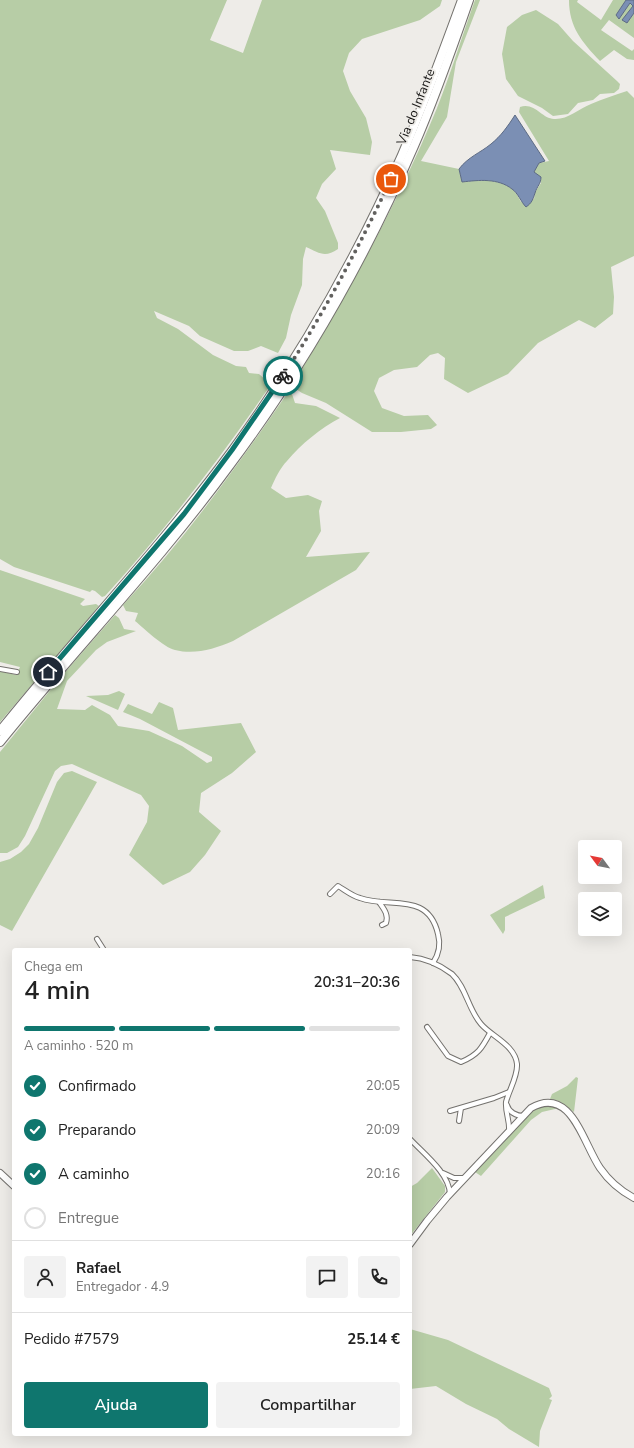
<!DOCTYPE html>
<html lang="pt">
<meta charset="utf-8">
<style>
:root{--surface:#fff;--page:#f2f2f2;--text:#222;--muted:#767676;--line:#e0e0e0;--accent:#0f766e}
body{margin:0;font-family:"Nunito Sans",sans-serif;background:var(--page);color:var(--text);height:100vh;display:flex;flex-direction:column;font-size:15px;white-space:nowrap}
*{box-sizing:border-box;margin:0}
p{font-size:13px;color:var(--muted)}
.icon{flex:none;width:22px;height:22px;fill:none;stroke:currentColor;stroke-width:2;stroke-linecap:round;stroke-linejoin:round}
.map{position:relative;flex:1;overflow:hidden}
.details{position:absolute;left:12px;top:948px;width:400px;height:488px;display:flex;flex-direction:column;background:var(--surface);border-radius:4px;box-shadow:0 4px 16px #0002}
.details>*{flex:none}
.needle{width:26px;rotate:302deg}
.tools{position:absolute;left:578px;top:840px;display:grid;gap:8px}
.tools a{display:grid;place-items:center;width:44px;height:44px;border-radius:4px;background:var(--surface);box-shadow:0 4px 16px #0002;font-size:20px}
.pin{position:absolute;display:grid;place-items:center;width:34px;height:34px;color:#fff;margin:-17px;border:2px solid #fff;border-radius:50%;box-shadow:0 1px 4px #0007}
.courier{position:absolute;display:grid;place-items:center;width:40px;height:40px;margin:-20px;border:3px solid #0f766e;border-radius:50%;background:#fff;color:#222;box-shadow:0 1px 5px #0007}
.overview em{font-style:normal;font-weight:600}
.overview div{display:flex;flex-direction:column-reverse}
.overview{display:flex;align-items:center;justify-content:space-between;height:68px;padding:0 12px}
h1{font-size:26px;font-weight:600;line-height:30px}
.bar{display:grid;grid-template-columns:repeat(4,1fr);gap:6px 4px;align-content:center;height:48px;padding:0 12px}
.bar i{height:5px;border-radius:3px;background:var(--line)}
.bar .selected{background:var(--accent)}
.bar p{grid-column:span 4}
.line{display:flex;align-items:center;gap:10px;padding:0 12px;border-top:1px solid var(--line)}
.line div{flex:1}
.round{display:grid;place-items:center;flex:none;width:42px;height:42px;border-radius:4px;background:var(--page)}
ol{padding:0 12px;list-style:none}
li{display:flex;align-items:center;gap:12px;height:44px}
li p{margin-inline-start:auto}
li .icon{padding:4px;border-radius:50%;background:var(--accent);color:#fff;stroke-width:4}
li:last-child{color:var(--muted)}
li i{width:22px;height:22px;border:2px solid var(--line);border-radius:50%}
.primary-button{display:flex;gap:8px;margin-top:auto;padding:8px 12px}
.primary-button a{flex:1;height:46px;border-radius:4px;background:var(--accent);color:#fff;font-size:16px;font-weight:600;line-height:46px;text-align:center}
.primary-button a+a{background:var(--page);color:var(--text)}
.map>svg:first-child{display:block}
.green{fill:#b7cda6}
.water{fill:#7b8fb4;stroke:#5d6b84}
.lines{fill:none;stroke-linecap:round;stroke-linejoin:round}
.street-casing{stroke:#74726e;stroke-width:6}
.secondary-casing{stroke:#74726e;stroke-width:8}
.highway-casing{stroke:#74726e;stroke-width:10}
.street{stroke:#fff;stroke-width:4}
.secondary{stroke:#fff;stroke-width:6}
.highway{stroke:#fff;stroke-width:8}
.done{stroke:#62615f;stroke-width:4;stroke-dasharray:0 7.2}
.route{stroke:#0f766e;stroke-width:5}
.labels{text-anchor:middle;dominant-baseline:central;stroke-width:3.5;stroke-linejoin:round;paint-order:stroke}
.street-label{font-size:13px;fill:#171615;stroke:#eeece8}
</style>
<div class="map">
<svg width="634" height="1448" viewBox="0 0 634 1448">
<rect width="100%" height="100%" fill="#eeece8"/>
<g class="green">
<path d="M 0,0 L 227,0 L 210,40 L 243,53 L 262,0 L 442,0 L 440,6 L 420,20 L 362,39 L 349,53 L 343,71 L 350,91 L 366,118 L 372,142 L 370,155 L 330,150 L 336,169 L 322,184 L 316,198 L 325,211 L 338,243 L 338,249 C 325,258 319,253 306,247 L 303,259 L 302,285 L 291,315 L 286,338 L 278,353 L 261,346 L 248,351 L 234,351 L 200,336 L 189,326 L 154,311 L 157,318 L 178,329 L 213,355 L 236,366 L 246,367 L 249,373 L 259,374 L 267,381 L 274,380 C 222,456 167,528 105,596 L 102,597 L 95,591 L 92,590 L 90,592 L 14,567 L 0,559 Z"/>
<path d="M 475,0 L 480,0 L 456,62 L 447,117 L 421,161 L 459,169 L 462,182 C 479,180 498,178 512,189 C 516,192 519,198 521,202 L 534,199 L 535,192 L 541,183 L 534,172 L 539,163 L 549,161 L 519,112 L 520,107 C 535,102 542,119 554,119 C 567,120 579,109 591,104 C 602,99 615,95 627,91 L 634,98 L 634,256 L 611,267 L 614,297 L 613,314 L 595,328 L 579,320 L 538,343 L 508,374 L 468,393 L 444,379 L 445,358 L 438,353 L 430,355 L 417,367 L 394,370 L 379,378 L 374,391 L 382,408 L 404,416 L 428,415 L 437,425 L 431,429 L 401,432 L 372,432 L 326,403 L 302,393 L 296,389 L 293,384 C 347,295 397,205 437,108 C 451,73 462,36 475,0 Z"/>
<path d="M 569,0 L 578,0 L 577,2 L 601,20 L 613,0 L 626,0 L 616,15 L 619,18 L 629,3 L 633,6 L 627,23 L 634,13 L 634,38 L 609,20 L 601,30 L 632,51 L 634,49 L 634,60 L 627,59 L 614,50 L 600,61 C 582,42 569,27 569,0 Z"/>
<path d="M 536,10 L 558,24 L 573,41 L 617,81 L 620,84 L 619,89 L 614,93 L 600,94 L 593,100 L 578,103 L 568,114 L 553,116 L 542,108 L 518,96 L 506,79 L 502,54 L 507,27 L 522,15 Z"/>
<path d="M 289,391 L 291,391 L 295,403 L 316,406 L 340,418 C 321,428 301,444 287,461 C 280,468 275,479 271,488 L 286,498 L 308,495 L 322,501 L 319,511 L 321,531 L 306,557 L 370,552 L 356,570 L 233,641 C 214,649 195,655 175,650 C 163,647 145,629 135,621 L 138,613 L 126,611 L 123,605 C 185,539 238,465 289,391 Z"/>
<path d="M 0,570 L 85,599 L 80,604 L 83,606 L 96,604 L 99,606 L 0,722 L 0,671 L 16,675 L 20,667 L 0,662 Z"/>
<path d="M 115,615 L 119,618 L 124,629 L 136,631 L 107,642 L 96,650 L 67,681 L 57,709 L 85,710 L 92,705 L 110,715 L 118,726 L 149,731 L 182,746 L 207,763 L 212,761 L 212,757 L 140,719 L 123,712 L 128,704 L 152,714 L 159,702 L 173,708 L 178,730 L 241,723 L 256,752 L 232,773 L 201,793 L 199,812 L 221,831 L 205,855 L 190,872 L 163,885 L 129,855 L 147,822 L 149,806 L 141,795 L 72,764 L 61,766 L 55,771 L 25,836 L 18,847 L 7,853 L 0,853 L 0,752 L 61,677 Z"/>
<path d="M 119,691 L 125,694 L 118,710 L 86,696 L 108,695 Z"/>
<path d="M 72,771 L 97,782 L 12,931 L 0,925 L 0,862 L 10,859 L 21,852 L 29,844 L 38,828 L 57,782 L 64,773 Z"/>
<path d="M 543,885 L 545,898 L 505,917 L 505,930 L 503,934 L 490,915 Z"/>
<path d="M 576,1077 L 578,1078 L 574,1112 L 559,1101 L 550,1099 L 552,1094 L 567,1086 Z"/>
<path d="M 555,1105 L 557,1108 L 555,1109 L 542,1112 L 531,1120 L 481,1176 L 475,1172 L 525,1116 L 538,1106 Z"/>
<path d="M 432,1168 L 445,1186 L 445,1192 L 410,1236 L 410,1187 L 417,1183 Z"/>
<path d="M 410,1329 L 448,1340 L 549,1388 L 552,1396 L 549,1399 L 552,1400 L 540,1431 L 539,1447 L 509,1429 L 497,1419 L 466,1404 L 436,1386 L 410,1389 Z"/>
</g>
<g class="water">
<path d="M 626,0 L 634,0 L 634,13 L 627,23 L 622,20 L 633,6 L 630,3 L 619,19 L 616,15 Z"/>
<path d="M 515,115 L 545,161 L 539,163 L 534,172 L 541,177 C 541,184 537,186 535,193 C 533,199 532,203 526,207 C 521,202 518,193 512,189 C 498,178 479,180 462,182 L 459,169 C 468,157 480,153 491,144 C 501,136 508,126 515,115 Z"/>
</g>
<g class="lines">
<defs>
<g id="street">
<path d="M 0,669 L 17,672"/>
<path d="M 330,894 L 338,886 C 345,890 352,896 360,898 C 390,909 428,891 438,934 C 441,945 439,954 433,963"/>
<path d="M 379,902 C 383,908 389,914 386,923 L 382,925"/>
<path d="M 97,939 L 104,950"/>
<path d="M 410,957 C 424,958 440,965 452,974 C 466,987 468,1009 481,1024 C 491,1036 515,1045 517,1064 C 518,1076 509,1090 506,1102 C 505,1112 510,1121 509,1131"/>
<path d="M 427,1027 L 448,1056 L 461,1062 C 478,1055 482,1048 490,1033"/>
<path d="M 507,1105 C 509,1112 516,1116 524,1116"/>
<path d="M 450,1111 L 494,1098 L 509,1092"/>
<path d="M 459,1121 L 461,1108"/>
<path d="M 410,1139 C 424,1154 449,1173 450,1194"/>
<path d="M 443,1173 L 454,1178 L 465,1178"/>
</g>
<g id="secondary">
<path d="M 0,1173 L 14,1186"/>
<path d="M 410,1244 L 427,1221 L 447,1197 L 531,1108 C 571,1085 583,1143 600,1168 C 609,1181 619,1190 634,1198"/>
</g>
<g id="highway">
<path d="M 0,731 C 76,636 160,549 232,451 C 299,359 356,259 402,155 C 424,104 443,52 462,0"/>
<path d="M 0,742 C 75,649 159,562 230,465 C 304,366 365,259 414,146 C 435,98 452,49 469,0"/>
</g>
</defs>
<use href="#street" class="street-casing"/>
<use href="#secondary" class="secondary-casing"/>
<use href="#highway" class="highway-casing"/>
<use href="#street" class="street"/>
<use href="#secondary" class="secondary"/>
<use href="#highway" class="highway"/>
</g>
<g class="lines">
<path class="done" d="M 283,376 C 324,313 359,247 391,179"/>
<path class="route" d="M 48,672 L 184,514 L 232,450 L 283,376"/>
</g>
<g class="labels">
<g class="street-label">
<text transform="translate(416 107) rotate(-68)">Via do Infante</text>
</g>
</g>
</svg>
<div class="tools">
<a><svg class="needle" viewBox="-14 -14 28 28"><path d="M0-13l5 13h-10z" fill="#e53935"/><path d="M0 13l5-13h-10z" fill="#767676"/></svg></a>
<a><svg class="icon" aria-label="layers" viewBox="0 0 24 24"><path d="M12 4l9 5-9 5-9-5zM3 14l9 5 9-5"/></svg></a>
</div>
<div class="pin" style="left:391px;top:179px;background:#ea580c"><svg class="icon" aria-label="bag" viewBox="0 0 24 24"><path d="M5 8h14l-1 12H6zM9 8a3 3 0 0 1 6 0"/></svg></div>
<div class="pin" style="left:48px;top:672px;background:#1f2937"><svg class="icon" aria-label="home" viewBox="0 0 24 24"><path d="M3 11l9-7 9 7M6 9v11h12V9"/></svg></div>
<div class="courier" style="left:283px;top:376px"><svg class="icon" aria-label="bike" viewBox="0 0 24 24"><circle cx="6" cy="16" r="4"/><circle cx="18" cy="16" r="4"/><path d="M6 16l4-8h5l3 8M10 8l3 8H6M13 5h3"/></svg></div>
<section class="details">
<div class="overview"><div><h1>4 min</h1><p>Chega em</p></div><em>20:31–20:36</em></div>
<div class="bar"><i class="selected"></i><i class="selected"></i><i class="selected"></i><i></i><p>A caminho · 520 m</p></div>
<ol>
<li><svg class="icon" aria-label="check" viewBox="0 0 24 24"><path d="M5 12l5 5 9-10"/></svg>Confirmado<p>20:05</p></li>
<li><svg class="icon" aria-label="check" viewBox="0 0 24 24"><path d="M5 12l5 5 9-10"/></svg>Preparando<p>20:09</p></li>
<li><svg class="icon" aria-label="check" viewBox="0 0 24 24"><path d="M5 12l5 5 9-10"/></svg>A caminho<p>20:16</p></li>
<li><i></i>Entregue</li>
</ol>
<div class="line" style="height:72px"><a class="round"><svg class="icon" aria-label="person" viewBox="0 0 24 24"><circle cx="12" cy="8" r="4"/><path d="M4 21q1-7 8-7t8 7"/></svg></a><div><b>Rafael</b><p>Entregador · 4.9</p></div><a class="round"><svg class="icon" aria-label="chat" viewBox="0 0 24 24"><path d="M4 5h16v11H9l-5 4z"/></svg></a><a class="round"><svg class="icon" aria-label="phone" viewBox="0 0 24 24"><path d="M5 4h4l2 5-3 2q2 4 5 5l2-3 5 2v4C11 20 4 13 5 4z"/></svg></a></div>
<div class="line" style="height:52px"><div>Pedido #7579</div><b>25.14 €</b></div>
<div class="primary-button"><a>Ajuda</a><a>Compartilhar</a></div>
</section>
</div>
